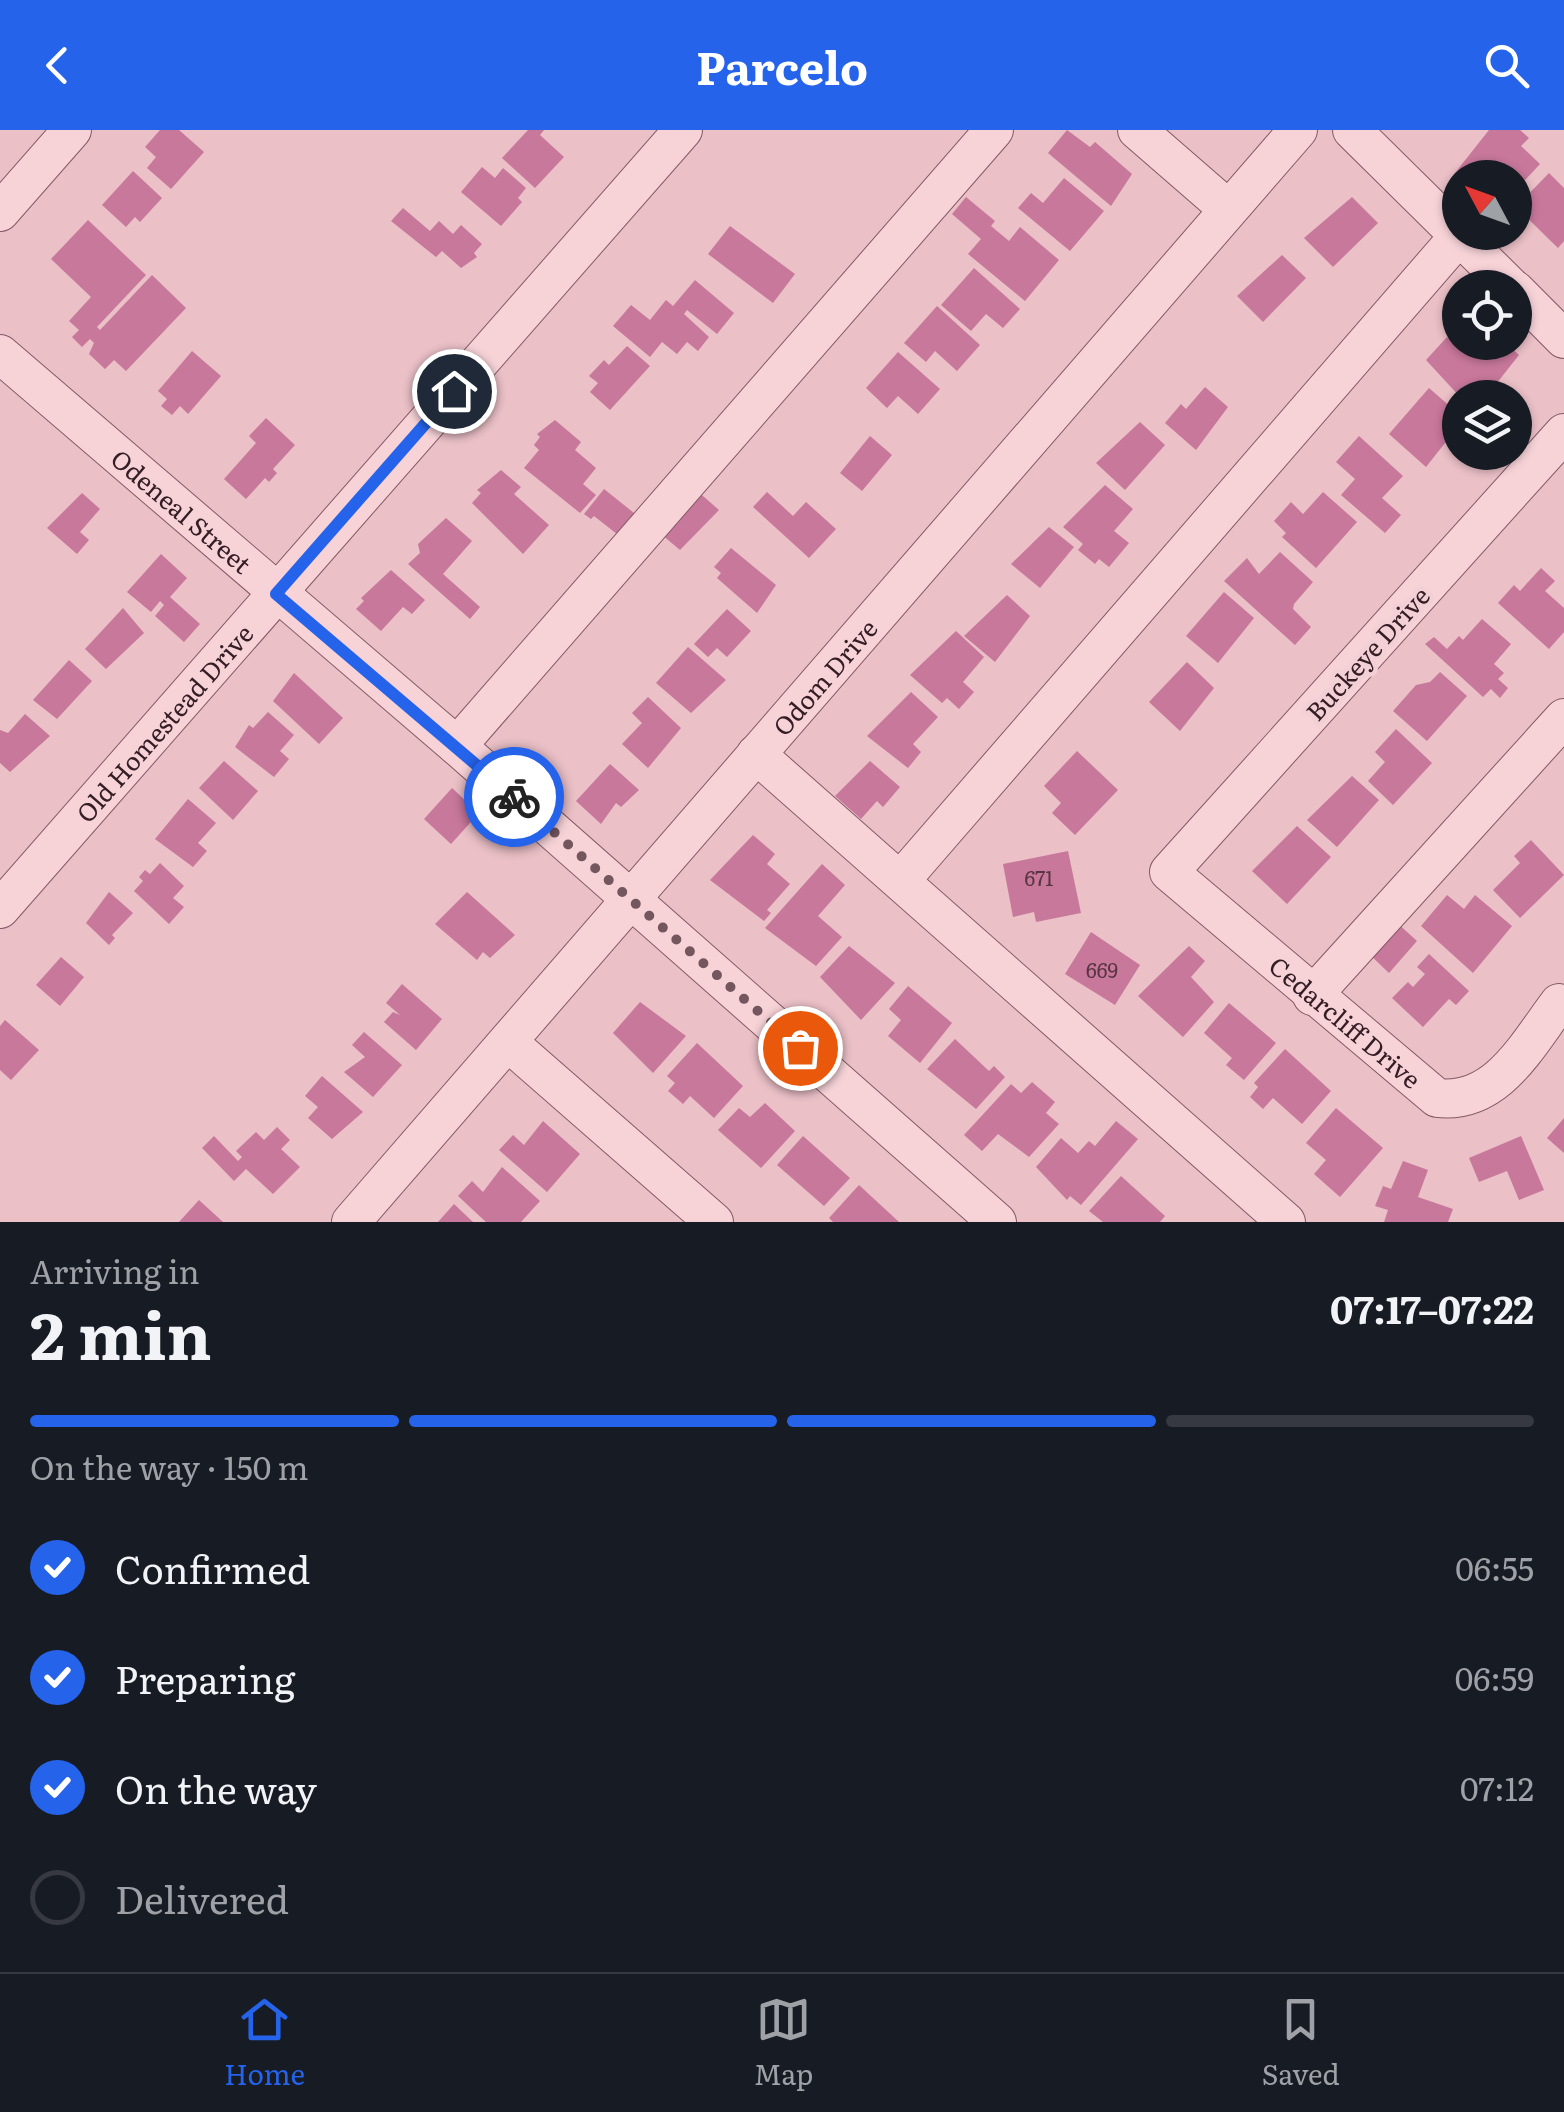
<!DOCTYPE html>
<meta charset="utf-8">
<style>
:root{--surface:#171b24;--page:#242831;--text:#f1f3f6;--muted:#9ea1a6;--line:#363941;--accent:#2563eb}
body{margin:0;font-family:Literata,serif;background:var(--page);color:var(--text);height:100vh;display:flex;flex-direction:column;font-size:38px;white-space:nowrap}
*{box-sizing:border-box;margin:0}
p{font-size:32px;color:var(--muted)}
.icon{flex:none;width:55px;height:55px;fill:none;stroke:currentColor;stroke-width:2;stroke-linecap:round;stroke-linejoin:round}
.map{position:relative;height:1092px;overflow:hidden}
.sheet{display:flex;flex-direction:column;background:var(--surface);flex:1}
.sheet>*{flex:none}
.needle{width:65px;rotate:311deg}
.tools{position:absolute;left:1442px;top:30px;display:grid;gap:20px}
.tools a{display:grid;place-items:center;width:90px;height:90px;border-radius:50%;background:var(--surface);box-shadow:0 2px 8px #0004;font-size:50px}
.pin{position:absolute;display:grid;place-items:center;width:85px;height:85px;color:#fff;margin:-42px;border:5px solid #fff;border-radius:50%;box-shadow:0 2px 10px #0007}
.courier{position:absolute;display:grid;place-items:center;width:100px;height:100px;margin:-50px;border:8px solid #2563eb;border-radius:50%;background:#fff;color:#222;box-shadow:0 2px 12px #0007}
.headline em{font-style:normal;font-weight:700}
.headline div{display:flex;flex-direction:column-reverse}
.headline{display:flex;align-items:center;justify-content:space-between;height:170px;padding:0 30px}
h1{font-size:65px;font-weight:700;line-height:75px}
.bar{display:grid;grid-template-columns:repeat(4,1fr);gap:15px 10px;align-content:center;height:120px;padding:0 30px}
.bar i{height:12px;border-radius:8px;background:var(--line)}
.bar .selected{background:var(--accent)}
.bar p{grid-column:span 4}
ol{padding:0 30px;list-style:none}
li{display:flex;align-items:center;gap:30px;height:110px}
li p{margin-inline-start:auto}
li .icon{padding:10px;border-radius:50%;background:var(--accent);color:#fff;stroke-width:4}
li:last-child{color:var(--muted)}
li i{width:55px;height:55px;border:5px solid var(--line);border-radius:50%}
header{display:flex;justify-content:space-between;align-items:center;height:130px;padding:0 30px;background:var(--accent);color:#fff;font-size:45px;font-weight:700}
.tabs{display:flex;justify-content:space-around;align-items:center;height:140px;border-top:2px solid var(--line);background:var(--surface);font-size:28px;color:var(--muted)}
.tabs a{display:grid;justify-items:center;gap:5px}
.tabs .selected{color:var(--accent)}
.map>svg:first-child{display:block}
.building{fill:#c8789b}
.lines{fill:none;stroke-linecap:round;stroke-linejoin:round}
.minor-casing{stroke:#845967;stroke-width:40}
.minor{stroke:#f7d3d8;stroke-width:38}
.done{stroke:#74565e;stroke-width:10;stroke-dasharray:0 18}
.route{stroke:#2563eb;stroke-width:12}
.labels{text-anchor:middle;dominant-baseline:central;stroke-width:9;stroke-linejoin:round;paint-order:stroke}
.number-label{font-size:20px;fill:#593442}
.street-label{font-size:25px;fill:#341d25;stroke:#f3d0d5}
</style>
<header><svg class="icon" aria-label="back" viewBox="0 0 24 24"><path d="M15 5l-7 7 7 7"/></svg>Parcelo<svg class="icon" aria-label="search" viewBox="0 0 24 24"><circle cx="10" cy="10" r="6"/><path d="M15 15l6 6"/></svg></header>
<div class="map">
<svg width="1564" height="1092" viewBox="0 0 1564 1092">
<rect width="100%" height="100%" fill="#ebc0c7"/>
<g class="building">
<path d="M 160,0 L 179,0 L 204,22 L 171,59 L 147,38 L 156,27 L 145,17 Z"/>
<path d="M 528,0 L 544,0 L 540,5 L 564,27 L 535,58 L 502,28 Z"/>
<path d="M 1067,0 L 1090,17 L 1095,12 L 1132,44 L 1111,76 L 1048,23 Z"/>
<path d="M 1489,0 L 1520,0 L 1529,8 L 1521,16 L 1540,34 L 1515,61 L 1515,48 L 1460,48 L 1460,57 L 1451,48 Z"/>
<path d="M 482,37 L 495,48 L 503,38 L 526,58 L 518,68 L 522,72 L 501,96 L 461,62 Z"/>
<path d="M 133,41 L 162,68 L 140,92 L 135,87 L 126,97 L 102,75 Z"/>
<path d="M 1549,43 L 1564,58 L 1564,111 L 1558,118 L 1516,77 Z"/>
<path d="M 1064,48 L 1104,81 L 1070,121 L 1018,78 L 1031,63 L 1043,73 Z"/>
<path d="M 966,67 L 995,91 L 991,96 L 1009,111 L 1020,97 L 1059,130 L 1025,171 L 968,124 L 981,109 L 952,84 Z"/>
<path d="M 1352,67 L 1378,93 L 1333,137 L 1304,108 Z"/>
<path d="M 403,78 L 430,101 L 439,91 L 453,104 L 461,95 L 482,114 L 474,123 L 477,127 L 461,138 L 442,121 L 436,127 L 391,91 Z"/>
<path d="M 88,90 L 146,145 L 97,197 L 100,200 L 152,145 L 186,178 L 126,241 L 114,230 L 105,239 L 89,224 L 94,213 L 90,209 L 82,217 L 72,207 L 79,200 L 69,191 L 91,167 L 51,129 Z"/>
<path d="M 730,96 L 795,144 L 773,173 L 708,124 Z"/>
<path d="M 1282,125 L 1306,148 L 1263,192 L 1237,166 Z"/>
<path d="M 974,138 L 1020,179 L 1003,198 L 986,184 L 971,201 L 941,175 Z"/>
<path d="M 695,150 L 734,183 L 717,204 L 687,180 L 684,184 L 709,207 L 698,221 L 687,212 L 677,224 L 662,212 L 650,227 L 613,196 L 631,175 L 650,190 L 666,170 L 673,176 Z"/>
<path d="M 937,176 L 980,215 L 957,241 L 935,221 L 926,232 L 904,213 Z"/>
<path d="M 1447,207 L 1463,221 L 1471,212 L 1505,212 L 1519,225 L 1485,268 L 1461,268 L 1426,230 Z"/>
<path d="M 627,216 L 650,236 L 610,280 L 590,262 L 598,253 L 589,246 L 604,230 L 609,235 Z"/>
<path d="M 192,221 L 221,246 L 188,284 L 180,276 L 172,285 L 161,276 L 167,269 L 158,261 Z"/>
<path d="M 898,222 L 940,259 L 918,284 L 898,266 L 887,278 L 866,258 Z"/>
<path d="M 1205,257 L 1228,277 L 1196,320 L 1165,293 L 1181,274 L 1186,279 Z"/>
<path d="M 1429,258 L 1460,285 L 1460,294 L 1426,337 L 1389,304 Z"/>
<path d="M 266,288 L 295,315 L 273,339 L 277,343 L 269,352 L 265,348 L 246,369 L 224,349 L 256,313 L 249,306 Z"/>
<path d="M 555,290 L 581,312 L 575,320 L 596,338 L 583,354 L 596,365 L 580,383 L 524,338 L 539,320 L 534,315 L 540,307 L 537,304 Z"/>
<path d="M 1140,292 L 1165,315 L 1125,360 L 1096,333 Z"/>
<path d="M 870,306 L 892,325 L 862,361 L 840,343 Z"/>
<path d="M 1359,306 L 1403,346 L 1382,368 L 1401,385 L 1385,403 L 1341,365 L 1355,349 L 1336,332 Z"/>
<path d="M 501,340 L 521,357 L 514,364 L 549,395 L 523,424 L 472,373 L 481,363 L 477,360 Z"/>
<path d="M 1105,355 L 1133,379 L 1114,401 L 1129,413 L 1109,437 L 1099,429 L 1095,434 L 1078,420 L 1083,414 L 1063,397 Z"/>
<path d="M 604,359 L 639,387 L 622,408 L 594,386 L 591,389 L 584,384 Z"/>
<path d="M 696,360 L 719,380 L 680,420 L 661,404 Z"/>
<path d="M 767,362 L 793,386 L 806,372 L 836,399 L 809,428 L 753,377 Z"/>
<path d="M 1323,362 L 1357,392 L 1316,438 L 1282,407 L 1286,403 L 1274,391 L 1291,372 L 1303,384 Z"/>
<path d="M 82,363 L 100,379 L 80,402 L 89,410 L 77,424 L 47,398 Z"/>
<path d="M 446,388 L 472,411 L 443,444 L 480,477 L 470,489 L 408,434 L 420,423 L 418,414 Z"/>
<path d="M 1049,397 L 1074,417 L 1040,458 L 1011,434 Z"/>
<path d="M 731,418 L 776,455 L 757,483 L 717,448 L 721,443 L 714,437 Z"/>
<path d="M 1280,422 L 1313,452 L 1294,474 L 1293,479 L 1311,497 L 1295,515 L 1224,451 L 1247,428 L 1259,444 Z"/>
<path d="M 161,424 L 187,448 L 170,467 L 200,494 L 184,512 L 155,486 L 164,475 L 160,471 L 151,482 L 127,462 Z"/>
<path d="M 1541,438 L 1555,451 L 1545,461 L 1564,478 L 1564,502 L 1549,519 L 1498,473 L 1514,455 L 1520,461 Z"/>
<path d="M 391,440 L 425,470 L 412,484 L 403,477 L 381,501 L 356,479 L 364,471 L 361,468 Z"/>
<path d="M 1224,462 L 1254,488 L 1218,533 L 1186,506 Z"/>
<path d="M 1007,465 L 1030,486 L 995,532 L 964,506 Z"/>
<path d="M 123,478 L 144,503 L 106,539 L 85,519 Z"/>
<path d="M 727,479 L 751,501 L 727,527 L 717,518 L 708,527 L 694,514 Z"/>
<path d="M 1482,489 L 1511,514 L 1494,534 L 1504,543 L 1498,549 L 1508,558 L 1500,568 L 1491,559 L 1483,567 L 1425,514 L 1434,507 L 1447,519 L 1459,506 L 1463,510 Z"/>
<path d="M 956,501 L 984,527 L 963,552 L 974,562 L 959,579 L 947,568 L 942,573 L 910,545 Z"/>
<path d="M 688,517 L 726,550 L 691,583 L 656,553 Z"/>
<path d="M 69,530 L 92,551 L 57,589 L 33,570 Z"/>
<path d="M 1187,532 L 1214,558 L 1180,601 L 1149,572 Z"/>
<path d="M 1440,542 L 1467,566 L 1427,611 L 1393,581 L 1416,555 L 1430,552 Z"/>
<path d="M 294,543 L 343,588 L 319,614 L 273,571 Z"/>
<path d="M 911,562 L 938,587 L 913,614 L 921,622 L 908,638 L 867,606 Z"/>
<path d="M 648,567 L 681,598 L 648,638 L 622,614 L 642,593 L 632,583 Z"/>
<path d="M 268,582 L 294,605 L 280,621 L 289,629 L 274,647 L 235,617 L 249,595 L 253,598 Z"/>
<path d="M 25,584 L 50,606 L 10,642 L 0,633 L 0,600 L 8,603 Z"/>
<path d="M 1396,599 L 1432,633 L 1393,675 L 1368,651 L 1385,632 L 1375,622 Z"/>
<path d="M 1077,621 L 1118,660 L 1075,705 L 1052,683 L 1061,673 L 1044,656 Z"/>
<path d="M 224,631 L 258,661 L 233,690 L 199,658 Z"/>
<path d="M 870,631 L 900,657 L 883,677 L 877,671 L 861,689 L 835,666 Z"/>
<path d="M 610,634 L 639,660 L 621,677 L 616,673 L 601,694 L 576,671 Z"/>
<path d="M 1352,646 L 1379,670 L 1337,717 L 1307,690 Z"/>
<path d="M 452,658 L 479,683 L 451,714 L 424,689 Z"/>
<path d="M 188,669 L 216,693 L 198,713 L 207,721 L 193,737 L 155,709 Z"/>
<path d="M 1297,696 L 1331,727 L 1287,774 L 1252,741 Z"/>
<path d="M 753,705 L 775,724 L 767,734 L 790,754 L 767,780 L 771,783 L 764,791 L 710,750 Z"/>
<path d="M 1531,710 L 1564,745 L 1520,788 L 1493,760 L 1520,733 L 1514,726 Z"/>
<path d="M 1068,721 L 1081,783 L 1036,792 L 1034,782 L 1013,787 L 1003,734 Z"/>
<path d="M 160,733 L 184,756 L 173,768 L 184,777 L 169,794 L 134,761 L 143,751 L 139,747 L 145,740 L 150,744 Z"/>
<path d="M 822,734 L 845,755 L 818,786 L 842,807 L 816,836 L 765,798 Z"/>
<path d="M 109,762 L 133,783 L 112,805 L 115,808 L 109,815 L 86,793 Z"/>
<path d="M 467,762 L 515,805 L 490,828 L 483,822 L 477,830 L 435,794 Z"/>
<path d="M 1447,765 L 1464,779 L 1475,765 L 1512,796 L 1473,843 L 1421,796 Z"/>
<path d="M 1395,791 L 1417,811 L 1389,843 L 1367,822 Z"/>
<path d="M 1091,802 L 1140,835 L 1115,875 L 1065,844 Z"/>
<path d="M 849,816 L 895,853 L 861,890 L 820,847 Z"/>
<path d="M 1189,816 L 1205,831 L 1191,847 L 1214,872 L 1183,907 L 1138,866 Z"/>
<path d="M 1429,824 L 1469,861 L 1456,875 L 1449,869 L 1423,897 L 1392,868 L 1408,852 L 1413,857 L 1425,844 L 1417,837 Z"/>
<path d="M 61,827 L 84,847 L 60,876 L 36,855 Z"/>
<path d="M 402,854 L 442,889 L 416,920 L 384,892 L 393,882 L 400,885 L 386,873 Z"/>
<path d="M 908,856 L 952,893 L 920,933 L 888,906 L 901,890 L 889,879 Z"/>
<path d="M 640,872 L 686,906 L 653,943 L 613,903 Z"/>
<path d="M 1229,873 L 1276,913 L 1244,950 L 1226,935 L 1232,928 L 1204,903 Z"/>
<path d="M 5,890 L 39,920 L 11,950 L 0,940 L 0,896 Z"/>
<path d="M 364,902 L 402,935 L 373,967 L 344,942 L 365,927 L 352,915 Z"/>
<path d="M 955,909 L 989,941 L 994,936 L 1005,947 L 976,979 L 927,939 Z"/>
<path d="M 697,913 L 743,956 L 714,988 L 690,966 L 683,974 L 668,961 L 675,953 L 667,946 Z"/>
<path d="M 1285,919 L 1331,961 L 1302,994 L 1273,968 L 1263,979 L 1250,967 L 1258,957 L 1254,953 Z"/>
<path d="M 322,946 L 363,982 L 332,1009 L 308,988 L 318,977 L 305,966 Z"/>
<path d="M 1032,952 L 1055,972 L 1046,983 L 1059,994 L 1029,1027 L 998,1004 L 982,1021 L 964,1005 L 1011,954 L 1021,963 Z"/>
<path d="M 765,973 L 795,1001 L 761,1038 L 718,1000 L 739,978 L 750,987 Z"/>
<path d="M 1336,978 L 1383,1018 L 1340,1067 L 1314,1044 L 1326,1030 L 1306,1013 Z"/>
<path d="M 1564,988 L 1564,1023 L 1547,1008 Z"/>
<path d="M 543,991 L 580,1024 L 547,1062 L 499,1020 L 513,1005 L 524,1015 Z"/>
<path d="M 1116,991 L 1138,1009 L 1081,1075 L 1070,1066 L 1067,1070 L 1036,1037 L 1061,1008 L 1078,1023 L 1089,1011 L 1095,1016 Z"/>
<path d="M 277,997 L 290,1010 L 281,1019 L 300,1037 L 273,1064 L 246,1039 L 234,1051 L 202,1018 L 214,1006 L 238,1031 L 242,1027 L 236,1021 L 256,1002 L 264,1010 Z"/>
<path d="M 803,1006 L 850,1048 L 824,1076 L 777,1035 Z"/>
<path d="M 1521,1006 L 1544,1060 L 1519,1070 L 1507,1041 L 1479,1052 L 1469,1028 Z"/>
<path d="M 1403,1031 L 1428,1040 L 1418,1067 L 1453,1079 L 1448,1092 L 1384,1092 L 1388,1080 L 1375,1076 L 1383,1056 L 1391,1059 Z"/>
<path d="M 502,1037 L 540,1071 L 521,1092 L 486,1092 L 458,1066 L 472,1051 L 483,1062 Z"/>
<path d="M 1121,1046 L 1165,1086 L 1160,1092 L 1103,1092 L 1089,1081 Z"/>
<path d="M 859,1055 L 899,1092 L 833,1092 L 829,1088 Z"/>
<path d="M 199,1070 L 223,1092 L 179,1092 Z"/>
<path d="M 454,1074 L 473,1092 L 438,1092 Z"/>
</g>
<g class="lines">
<defs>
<g id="minor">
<path d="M 1137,0 L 1228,79"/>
<path d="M 1352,0 L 1512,158"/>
<path d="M 0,82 L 72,0"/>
<path d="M 1515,160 L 1564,209"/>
<path id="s1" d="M 0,224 L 457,616 L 997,1092"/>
<path id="s2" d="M 1564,303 L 1169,742 L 1437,968 C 1497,975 1527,915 1559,873 L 1564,877"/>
<path d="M 457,616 L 994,0"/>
<path d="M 756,624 L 1286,1092"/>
<path d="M 901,750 L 1459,106"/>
<path id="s3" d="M 0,779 L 683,0"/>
<path d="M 1312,866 L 1564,588"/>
<path d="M 508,912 L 714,1092"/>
<path id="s4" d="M 351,1092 L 1298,0"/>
</g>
</defs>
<use href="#minor" class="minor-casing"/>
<use href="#minor" class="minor"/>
</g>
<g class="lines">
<path class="done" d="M 514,667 L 800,918"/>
<path class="route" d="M 454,261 L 276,464 L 514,667"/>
</g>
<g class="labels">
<g class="number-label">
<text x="1039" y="747">671</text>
<text x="1102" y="839">669</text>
</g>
<g class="street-label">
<text stroke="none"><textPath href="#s1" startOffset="240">Odeneal Street</textPath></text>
<text transform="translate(1367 523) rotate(-48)">Buckeye Drive</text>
<text stroke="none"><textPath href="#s4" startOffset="722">Odom Drive</textPath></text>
<text stroke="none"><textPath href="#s3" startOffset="248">Old Homestead Drive</textPath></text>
<text stroke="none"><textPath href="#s2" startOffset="822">Cedarcliff Drive</textPath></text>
</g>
</g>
</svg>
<div class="tools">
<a><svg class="needle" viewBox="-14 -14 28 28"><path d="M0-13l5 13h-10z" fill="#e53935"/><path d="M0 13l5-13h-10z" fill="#9ea1a6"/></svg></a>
<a><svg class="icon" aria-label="locate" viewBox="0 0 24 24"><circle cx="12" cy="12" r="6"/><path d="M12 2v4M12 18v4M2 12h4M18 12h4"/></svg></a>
<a><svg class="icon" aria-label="layers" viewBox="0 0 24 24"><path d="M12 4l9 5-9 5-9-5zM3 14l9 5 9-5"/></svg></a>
</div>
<div class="pin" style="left:800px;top:918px;background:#ea580c"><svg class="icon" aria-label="bag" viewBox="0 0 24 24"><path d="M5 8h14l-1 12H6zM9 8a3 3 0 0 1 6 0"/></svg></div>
<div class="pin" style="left:454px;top:261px;background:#1f2937"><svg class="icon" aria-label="home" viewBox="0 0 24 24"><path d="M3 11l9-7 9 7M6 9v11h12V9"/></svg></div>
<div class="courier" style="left:514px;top:667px"><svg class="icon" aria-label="bike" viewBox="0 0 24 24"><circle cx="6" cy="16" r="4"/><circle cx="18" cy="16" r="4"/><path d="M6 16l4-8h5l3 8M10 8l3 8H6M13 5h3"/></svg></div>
</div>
<section class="sheet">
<div class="headline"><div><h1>2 min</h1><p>Arriving in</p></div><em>07:17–07:22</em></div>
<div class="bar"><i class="selected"></i><i class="selected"></i><i class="selected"></i><i></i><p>On the way · 150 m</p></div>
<ol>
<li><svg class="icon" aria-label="check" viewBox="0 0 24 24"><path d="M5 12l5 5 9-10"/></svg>Confirmed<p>06:55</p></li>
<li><svg class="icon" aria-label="check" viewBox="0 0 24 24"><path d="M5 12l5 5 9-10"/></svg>Preparing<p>06:59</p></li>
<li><svg class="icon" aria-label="check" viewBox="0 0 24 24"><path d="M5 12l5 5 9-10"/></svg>On the way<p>07:12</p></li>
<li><i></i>Delivered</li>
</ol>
</section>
<nav class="tabs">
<a class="selected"><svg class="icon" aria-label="home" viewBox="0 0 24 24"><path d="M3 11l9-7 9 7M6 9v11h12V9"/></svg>Home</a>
<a><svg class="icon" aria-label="map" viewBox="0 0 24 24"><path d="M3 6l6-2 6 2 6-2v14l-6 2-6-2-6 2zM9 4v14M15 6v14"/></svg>Map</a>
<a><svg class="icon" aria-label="saved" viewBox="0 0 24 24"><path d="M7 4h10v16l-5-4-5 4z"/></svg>Saved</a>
</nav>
